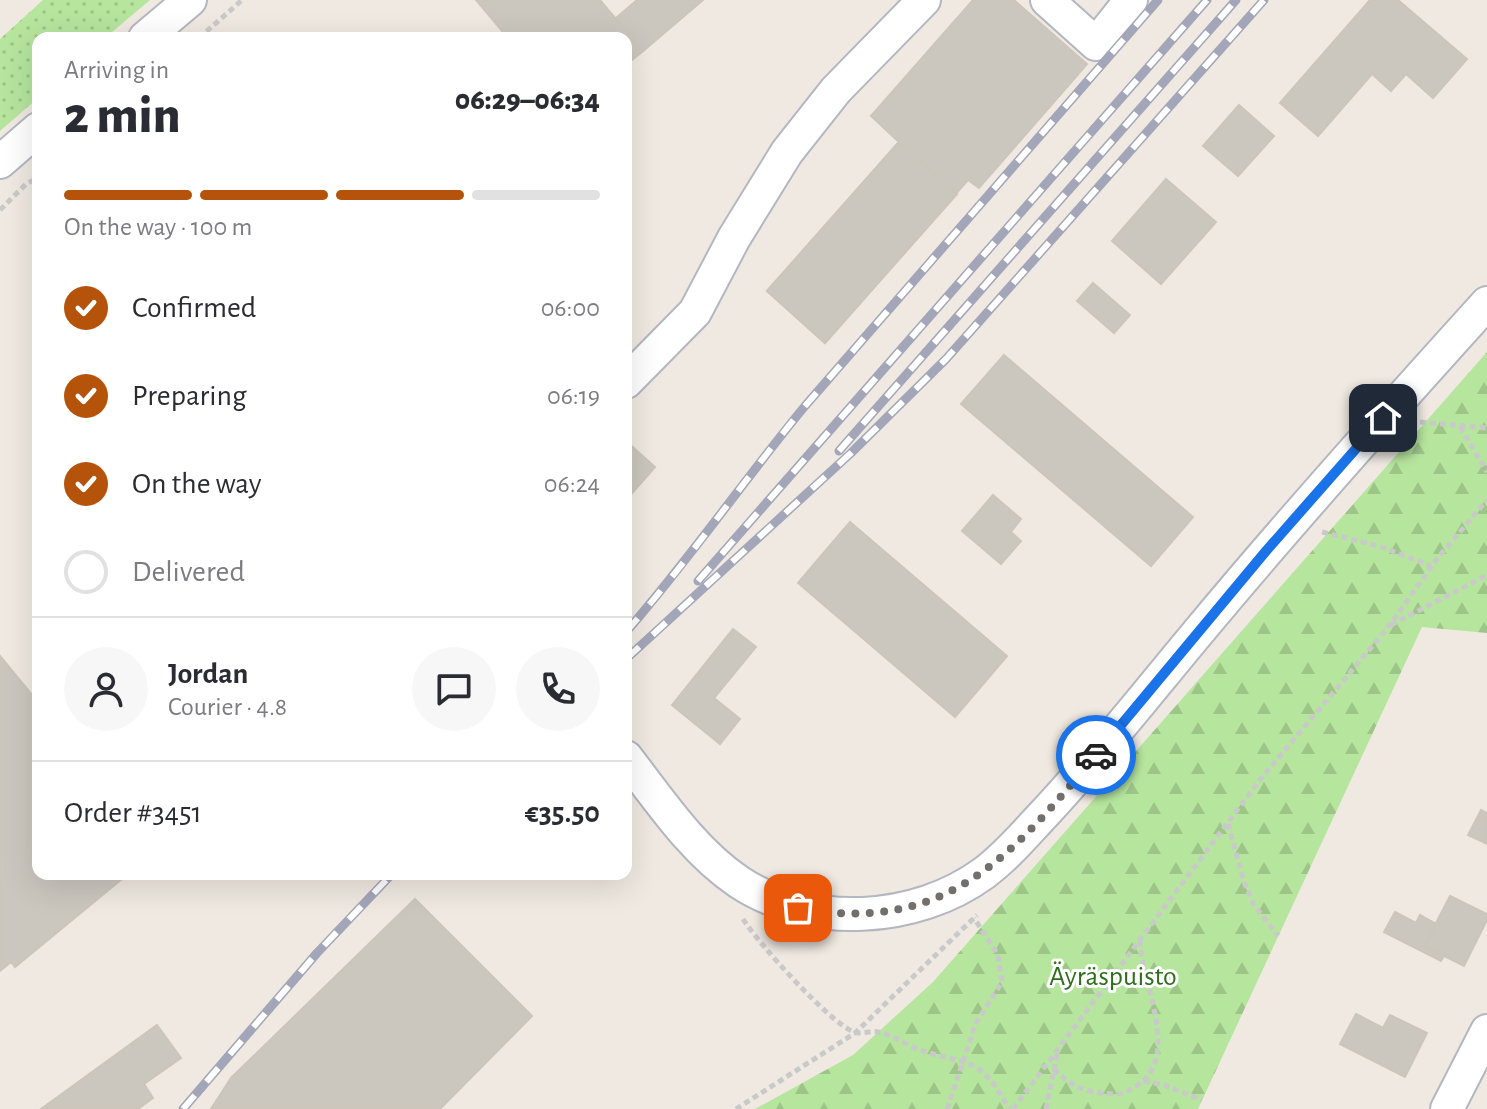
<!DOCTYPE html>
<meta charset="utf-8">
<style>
:root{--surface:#fff;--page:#f7f7f7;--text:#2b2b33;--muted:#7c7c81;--line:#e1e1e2;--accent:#b45309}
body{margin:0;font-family:"Alegreya Sans",sans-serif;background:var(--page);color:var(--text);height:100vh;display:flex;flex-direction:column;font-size:30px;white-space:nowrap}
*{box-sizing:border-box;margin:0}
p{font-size:26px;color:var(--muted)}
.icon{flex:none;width:44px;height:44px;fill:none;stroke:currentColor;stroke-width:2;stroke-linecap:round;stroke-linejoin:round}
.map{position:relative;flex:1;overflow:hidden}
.sheet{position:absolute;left:32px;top:32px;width:600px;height:848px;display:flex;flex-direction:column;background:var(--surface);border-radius:16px;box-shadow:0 8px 32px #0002}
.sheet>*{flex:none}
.pin{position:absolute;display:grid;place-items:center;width:68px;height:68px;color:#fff;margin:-34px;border-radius:16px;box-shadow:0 4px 12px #0006}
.courier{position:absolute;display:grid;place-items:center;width:80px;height:80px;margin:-40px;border:6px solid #1a73e8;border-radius:50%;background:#fff;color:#222;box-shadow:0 2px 10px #0007}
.headline em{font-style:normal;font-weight:800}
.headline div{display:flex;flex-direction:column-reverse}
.headline{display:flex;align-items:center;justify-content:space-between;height:136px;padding:0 32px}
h1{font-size:52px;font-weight:800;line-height:60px}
.bar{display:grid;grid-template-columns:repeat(4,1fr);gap:12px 8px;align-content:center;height:96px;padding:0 32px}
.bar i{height:10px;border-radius:6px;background:var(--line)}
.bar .current{background:var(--accent)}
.bar p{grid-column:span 4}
.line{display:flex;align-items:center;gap:20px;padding:0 32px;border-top:2px solid var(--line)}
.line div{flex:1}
.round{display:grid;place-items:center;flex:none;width:84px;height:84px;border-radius:42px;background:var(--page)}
ol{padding:0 32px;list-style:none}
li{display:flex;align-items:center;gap:24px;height:88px}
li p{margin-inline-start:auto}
li .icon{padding:8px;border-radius:50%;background:var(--accent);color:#fff;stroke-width:4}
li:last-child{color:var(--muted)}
li i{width:44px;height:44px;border:4px solid var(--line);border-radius:50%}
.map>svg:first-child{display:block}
.grass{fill:url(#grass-dots)}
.forest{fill:url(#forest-firs)}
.building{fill:#cbc7bf;stroke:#cbc5ba;stroke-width:2}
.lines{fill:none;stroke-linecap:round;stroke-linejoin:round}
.minor-casing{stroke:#b4b7c1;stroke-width:36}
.path{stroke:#c9c9c9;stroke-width:5;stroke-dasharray:6 4;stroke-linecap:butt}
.minor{stroke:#fff;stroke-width:32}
.rail-casing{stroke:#a3a6b8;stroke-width:9}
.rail{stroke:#fff;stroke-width:6;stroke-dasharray:18;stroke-linecap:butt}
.done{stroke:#726f6d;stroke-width:8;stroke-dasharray:0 14.4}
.route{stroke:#1a73e8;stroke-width:10}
.labels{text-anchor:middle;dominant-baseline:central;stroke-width:6;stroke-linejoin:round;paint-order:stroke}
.park-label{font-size:28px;fill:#2c6e1b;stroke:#fff}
</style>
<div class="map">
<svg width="1487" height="1109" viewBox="0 0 1487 1109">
<defs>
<pattern id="grass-dots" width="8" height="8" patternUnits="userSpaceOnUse" patternTransform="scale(2)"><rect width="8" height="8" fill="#b6e59e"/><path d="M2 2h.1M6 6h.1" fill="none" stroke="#9dc588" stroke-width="1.8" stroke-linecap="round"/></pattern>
<pattern id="forest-firs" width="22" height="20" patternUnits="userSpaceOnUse" patternTransform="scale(2)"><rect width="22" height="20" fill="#b6e59e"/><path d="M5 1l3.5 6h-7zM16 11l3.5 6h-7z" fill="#9dc588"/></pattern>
</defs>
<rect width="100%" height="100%" fill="#efe9e1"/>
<path class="grass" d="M 43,0 L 150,0 L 105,38 L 38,38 L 38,98 L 0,131 L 0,39 Z"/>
<path class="forest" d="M 1487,352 L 1487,633 L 1422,627 L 1198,1109 L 755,1109 L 853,1055 L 933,982 Z"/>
<g class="building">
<path d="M 476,0 L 600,0 L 643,51 L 626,65 L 626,38 L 508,38 Z"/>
<path d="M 637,0 L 703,0 L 643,51 L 616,18 Z"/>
<path d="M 973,0 L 1014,0 L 1087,64 L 979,188 L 968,180 L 825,343 L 767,291 L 899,142 L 871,116 Z"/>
<path d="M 1370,0 L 1398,0 L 1467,59 L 1433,98 L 1406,74 L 1391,91 L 1372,74 L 1318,136 L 1280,103 Z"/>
<path d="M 1239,105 L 1274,136 L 1238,176 L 1203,146 Z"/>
<path d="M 899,142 L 957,194 L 825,343 L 767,291 Z"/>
<path d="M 1166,179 L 1216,222 L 1161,284 L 1112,241 Z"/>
<path d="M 1093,283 L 1130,315 L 1114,333 L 1077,301 Z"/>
<path d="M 1004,355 L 1193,517 L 1151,566 L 961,404 Z"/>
<path d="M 626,441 L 655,467 L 626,500 Z"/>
<path d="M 993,495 L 1021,519 L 1011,532 L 1021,541 L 1001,564 L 962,531 Z"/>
<path d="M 850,522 L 1007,656 L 955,717 L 798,583 Z"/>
<path d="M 733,629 L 756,647 L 714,698 L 740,719 L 720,744 L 672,705 Z"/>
<path d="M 0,656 L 38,702 L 38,874 L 128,874 L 15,967 L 11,962 L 0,971 Z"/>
<path d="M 1481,810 L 1487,813 L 1487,844 L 1468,835 Z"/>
<path d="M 1450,896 L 1487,914 L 1487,920 L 1464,966 L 1424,946 Z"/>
<path d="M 415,899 L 532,1016 L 440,1109 L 211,1109 L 231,1078 Z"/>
<path d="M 1395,912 L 1416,923 L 1420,915 L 1436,924 L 1424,946 L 1444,956 L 1441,961 L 1384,932 Z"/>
<path d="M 1356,1014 L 1383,1028 L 1390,1015 L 1427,1033 L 1405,1077 L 1340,1044 Z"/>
<path d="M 157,1025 L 181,1058 L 144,1084 L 153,1098 L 138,1109 L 41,1109 Z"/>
</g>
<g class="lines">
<defs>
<g id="minor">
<path d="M 1047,0 L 1096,44 L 1131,0"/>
<path d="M 145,38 L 190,0"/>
<path d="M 0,162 L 38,129"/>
<path d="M 626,382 L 695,312 L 734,238 L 787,152 L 836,90 L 924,0"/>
<path d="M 626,757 C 660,801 693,851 739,882 C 810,929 916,923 984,873 C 1007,856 1025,834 1044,814 C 1099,755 1149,691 1200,630 C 1293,518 1390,410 1487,303"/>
<path d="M 1447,1109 L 1487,1031"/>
</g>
</defs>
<use href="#minor" class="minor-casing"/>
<g class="path">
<path d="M 199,38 L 242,0"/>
<path d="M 0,210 L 26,184 L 38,178"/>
<path d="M 1420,422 L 1487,428"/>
<path d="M 1460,427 L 1487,472"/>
<path d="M 1322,532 L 1379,546 L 1431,566"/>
<path d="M 1391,625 L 1487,575"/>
<path d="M 1228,824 L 1244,882 L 1254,905 L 1278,936"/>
<path d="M 743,919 C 758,943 830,1023 854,1032 C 861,1035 871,1030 878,1032 C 891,1034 905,1044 917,1049 C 970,1067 979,1054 1009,1109"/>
<path d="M 1054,1069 C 1072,1088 1088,1093 1114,1094 C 1123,1095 1129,1090 1136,1086 C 1183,1058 1140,980 1140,941"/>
<path d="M 1144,1081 L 1164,1085 L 1202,1100"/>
<path d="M 736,1109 L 855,1033 L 977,915"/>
<path d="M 947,1109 L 976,1023 L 1002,982 L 998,955 L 974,918"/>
<path d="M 1013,1109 L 1259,781 L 1390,625 L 1436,560 L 1487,500"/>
<path d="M 1046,1109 L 1058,1050"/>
</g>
<use href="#minor" class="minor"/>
<defs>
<g id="rail">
<path d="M 839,451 L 1236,0"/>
<path d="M 698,581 L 1207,0"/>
<path d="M 626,632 C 689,560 744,480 805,406 L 1158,0"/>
<path d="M 626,659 L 851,453 L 946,359 L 1264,0"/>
<path d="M 183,1109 L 317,953 L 392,874"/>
</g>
</defs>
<use href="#rail" class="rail-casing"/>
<use href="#rail" class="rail"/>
</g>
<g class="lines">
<path class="done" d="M 798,908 C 945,935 1010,858 1096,755"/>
<path class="route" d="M 1096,755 L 1266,551 L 1383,418"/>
</g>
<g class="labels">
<g class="park-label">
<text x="1113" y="977">Äyräspuisto</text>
</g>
</g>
</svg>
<div class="pin" style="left:798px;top:908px;background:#ea580c"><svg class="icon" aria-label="bag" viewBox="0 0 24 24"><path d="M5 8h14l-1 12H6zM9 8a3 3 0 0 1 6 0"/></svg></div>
<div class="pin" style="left:1383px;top:418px;background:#1f2937"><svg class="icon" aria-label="home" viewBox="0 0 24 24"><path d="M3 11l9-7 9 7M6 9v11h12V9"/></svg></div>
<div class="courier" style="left:1096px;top:755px"><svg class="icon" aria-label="car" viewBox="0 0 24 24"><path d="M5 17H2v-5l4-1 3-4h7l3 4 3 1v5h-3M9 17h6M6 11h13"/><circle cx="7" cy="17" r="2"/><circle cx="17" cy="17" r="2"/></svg></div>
<section class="sheet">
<div class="headline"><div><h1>2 min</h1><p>Arriving in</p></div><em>06:29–06:34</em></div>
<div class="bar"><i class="current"></i><i class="current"></i><i class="current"></i><i></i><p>On the way · 100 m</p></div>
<ol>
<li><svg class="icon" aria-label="check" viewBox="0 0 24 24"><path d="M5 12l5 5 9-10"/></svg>Confirmed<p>06:00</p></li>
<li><svg class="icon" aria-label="check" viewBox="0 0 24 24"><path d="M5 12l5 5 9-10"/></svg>Preparing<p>06:19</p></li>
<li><svg class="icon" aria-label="check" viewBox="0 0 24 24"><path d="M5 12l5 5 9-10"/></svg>On the way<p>06:24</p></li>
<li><i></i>Delivered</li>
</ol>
<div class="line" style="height:144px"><a class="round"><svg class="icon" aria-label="person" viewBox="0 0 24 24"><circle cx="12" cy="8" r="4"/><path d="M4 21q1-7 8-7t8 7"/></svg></a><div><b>Jordan</b><p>Courier · 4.8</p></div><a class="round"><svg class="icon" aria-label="chat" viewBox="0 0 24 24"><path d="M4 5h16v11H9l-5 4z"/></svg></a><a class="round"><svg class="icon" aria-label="phone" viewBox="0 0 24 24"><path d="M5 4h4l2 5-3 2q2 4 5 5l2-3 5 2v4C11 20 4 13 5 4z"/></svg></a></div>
<div class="line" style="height:104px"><div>Order #3451</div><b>€35.50</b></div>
</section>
</div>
